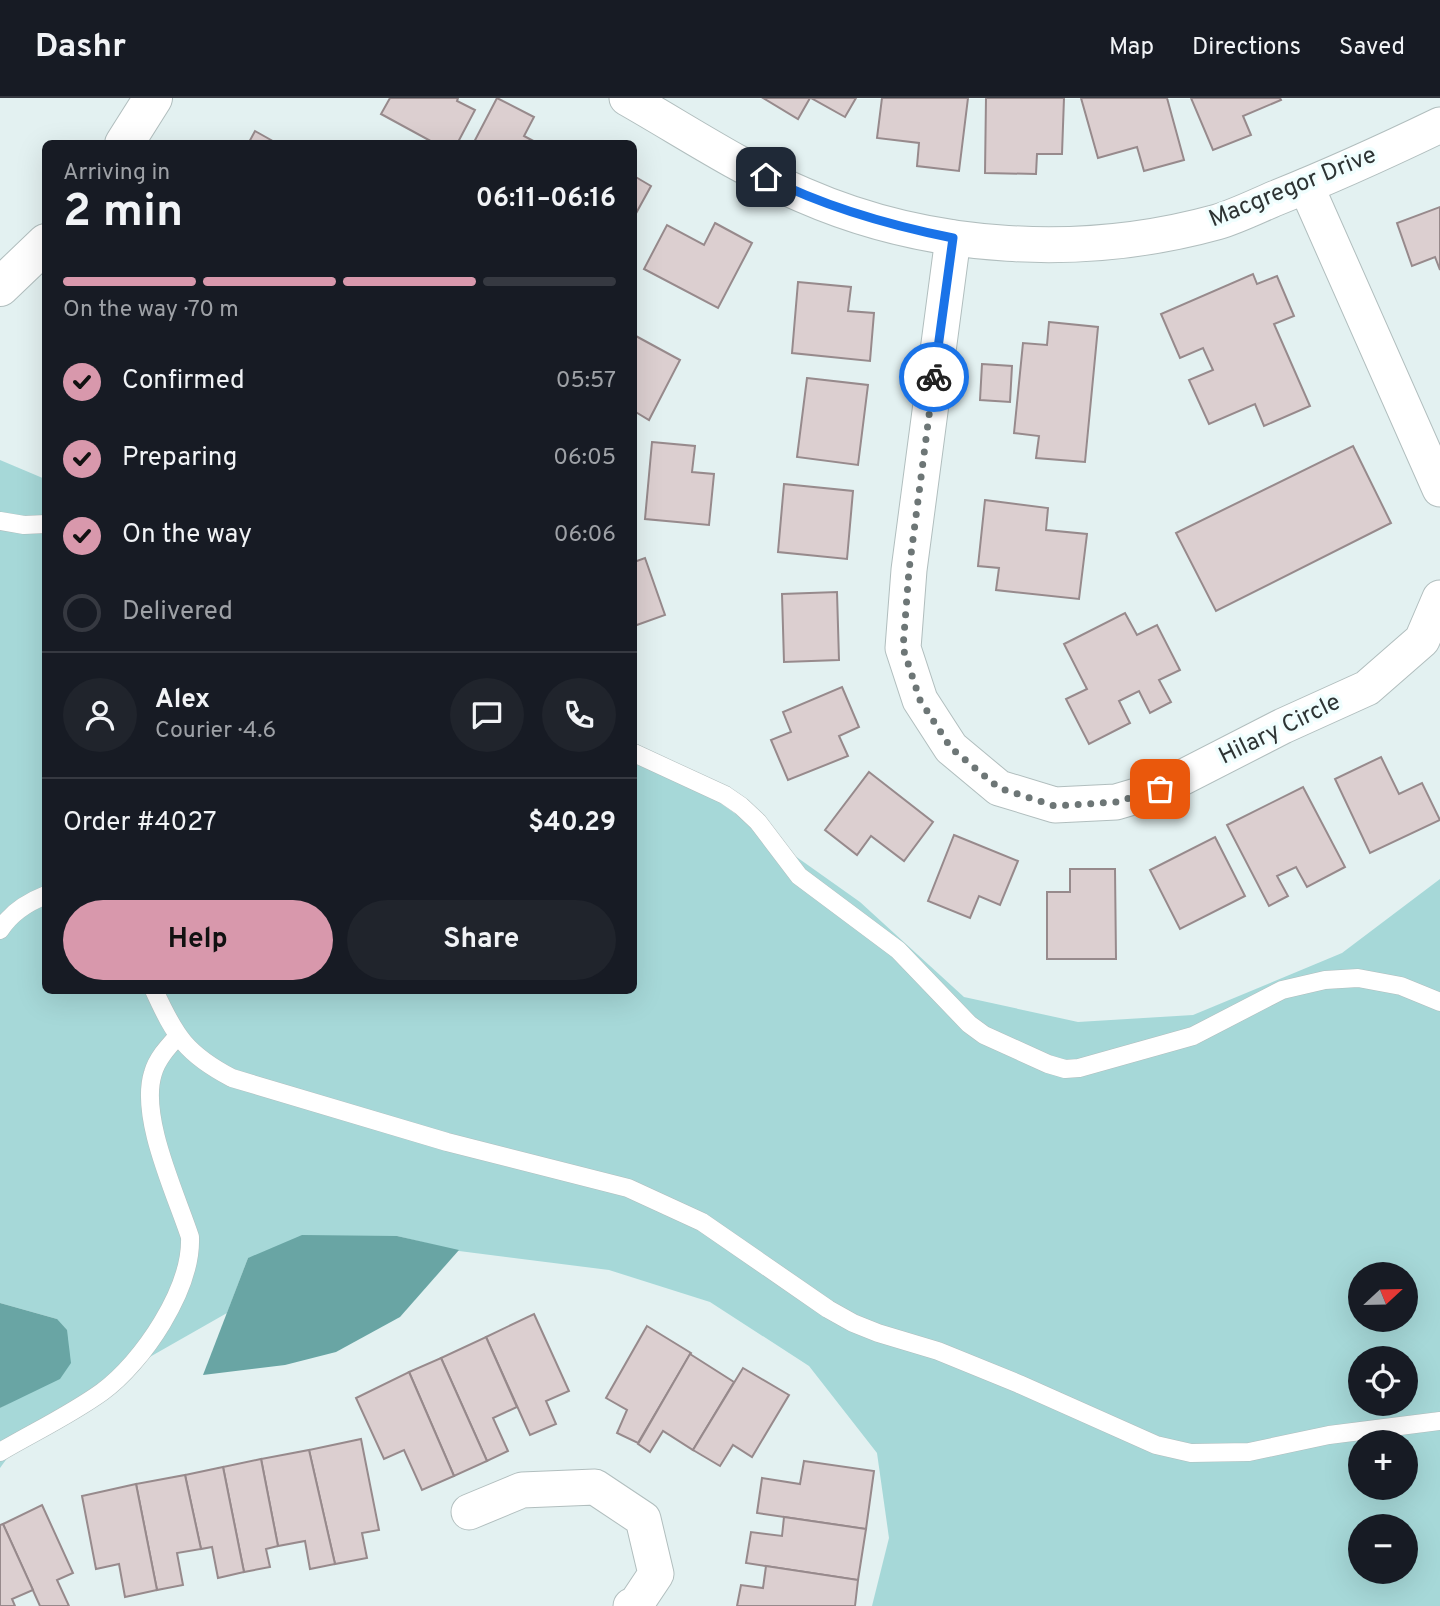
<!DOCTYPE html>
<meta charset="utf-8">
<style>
:root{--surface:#171b24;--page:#20242c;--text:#f1f3f6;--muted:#9ea1a6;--line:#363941;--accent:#d898ac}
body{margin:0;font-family:Overpass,sans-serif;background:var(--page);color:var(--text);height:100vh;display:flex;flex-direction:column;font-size:26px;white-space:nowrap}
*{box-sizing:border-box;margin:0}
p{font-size:23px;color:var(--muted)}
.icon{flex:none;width:38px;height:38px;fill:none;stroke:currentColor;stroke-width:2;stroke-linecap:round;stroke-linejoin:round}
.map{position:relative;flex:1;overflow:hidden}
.side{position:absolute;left:42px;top:42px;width:595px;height:854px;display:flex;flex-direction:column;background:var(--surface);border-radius:10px;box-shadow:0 7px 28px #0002}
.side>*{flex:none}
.needle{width:46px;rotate:68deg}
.tools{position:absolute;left:1348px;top:1164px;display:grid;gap:14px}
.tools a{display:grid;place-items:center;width:70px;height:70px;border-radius:50%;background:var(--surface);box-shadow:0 7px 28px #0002;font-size:35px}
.pin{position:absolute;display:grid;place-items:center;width:60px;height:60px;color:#fff;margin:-30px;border-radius:14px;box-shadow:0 4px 10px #0006}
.courier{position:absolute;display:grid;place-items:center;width:70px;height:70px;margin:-35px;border:5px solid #1a73e8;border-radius:50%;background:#fff;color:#222;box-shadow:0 2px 9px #0007}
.headline em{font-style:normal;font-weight:700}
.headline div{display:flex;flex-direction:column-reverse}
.headline{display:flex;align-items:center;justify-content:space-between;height:119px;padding:0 21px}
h1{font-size:46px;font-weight:700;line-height:52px}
.bar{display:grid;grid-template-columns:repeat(4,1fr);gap:10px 7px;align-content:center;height:84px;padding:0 21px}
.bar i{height:9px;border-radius:5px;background:var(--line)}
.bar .active{background:var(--accent)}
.bar p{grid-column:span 4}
.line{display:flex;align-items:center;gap:18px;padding:0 21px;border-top:2px solid var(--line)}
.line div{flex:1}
.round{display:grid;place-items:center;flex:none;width:74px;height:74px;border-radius:37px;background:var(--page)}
ol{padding:0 21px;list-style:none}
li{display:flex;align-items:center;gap:21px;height:77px}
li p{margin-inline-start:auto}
li .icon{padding:7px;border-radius:50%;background:var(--accent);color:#111;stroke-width:4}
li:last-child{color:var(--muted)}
li i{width:38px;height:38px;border:4px solid var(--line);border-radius:50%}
.button{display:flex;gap:14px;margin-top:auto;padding:14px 21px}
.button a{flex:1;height:80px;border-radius:42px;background:var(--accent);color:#111;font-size:28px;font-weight:700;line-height:80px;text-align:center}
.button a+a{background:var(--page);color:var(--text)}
header{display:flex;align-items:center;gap:42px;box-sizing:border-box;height:98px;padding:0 35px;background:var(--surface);border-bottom:2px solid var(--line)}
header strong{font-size:33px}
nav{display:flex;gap:38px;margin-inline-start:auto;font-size:24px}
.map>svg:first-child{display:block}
.green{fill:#a6d8d8;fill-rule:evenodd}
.water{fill:#69a5a4}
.building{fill:#dccfd0;stroke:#978a8c;stroke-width:2}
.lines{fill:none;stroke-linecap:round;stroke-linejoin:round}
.service-casing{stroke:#b1bebe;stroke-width:19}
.minor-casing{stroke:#b1bebe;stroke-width:37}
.tertiary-casing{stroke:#b1bebe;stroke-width:40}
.service{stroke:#fff;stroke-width:18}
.minor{stroke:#fff;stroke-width:35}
.tertiary{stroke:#fff;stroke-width:38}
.done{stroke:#6d7676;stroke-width:7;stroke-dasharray:0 12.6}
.route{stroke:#1a73e8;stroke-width:9}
.labels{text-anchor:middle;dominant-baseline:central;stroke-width:7;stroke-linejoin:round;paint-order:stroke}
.street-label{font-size:24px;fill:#2e3434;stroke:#f0fefe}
</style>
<header>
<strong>Dashr</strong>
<nav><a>Map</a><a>Directions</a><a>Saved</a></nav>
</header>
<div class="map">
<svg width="1440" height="1508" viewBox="0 0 1440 1508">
<rect width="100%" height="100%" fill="#e3f1f1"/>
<path class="green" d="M 0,362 L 45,381 L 46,892 L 634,892 L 634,657 L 692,685 L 860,804 L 964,899 L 1078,924 L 1193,917 L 1342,855 L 1440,781 L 1440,1508 L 872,1508 L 889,1440 L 877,1355 L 809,1268 L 710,1204 L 609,1172 L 459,1153 L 397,1138 L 248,1160 L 227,1215 L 32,1326 L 0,1370 L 0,1310 L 27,1295 L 57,1221 L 0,1205 ZM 1360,1176 L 1405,1176 L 1405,1222 L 1360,1222 ZM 1360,1260 L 1405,1260 L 1405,1306 L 1360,1306 ZM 1360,1344 L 1405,1344 L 1405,1390 L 1360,1390 ZM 1360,1428 L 1405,1428 L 1405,1474 L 1360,1474 Z"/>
<g class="water">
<path d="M 302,1137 L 397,1138 L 459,1152 L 400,1219 L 336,1254 L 285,1267 L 203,1277 L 248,1160 Z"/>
<path d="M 0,1205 L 57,1221 L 67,1232 L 71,1265 L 60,1281 L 0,1310 Z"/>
</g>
<g class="building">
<path d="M 390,0 L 458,0 L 457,3 L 475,12 L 457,46 L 436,46 L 381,16 Z"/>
<path d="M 497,0 L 534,19 L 524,38 L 539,46 L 473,46 Z"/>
<path d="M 763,0 L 810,0 L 798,21 Z"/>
<path d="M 811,0 L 856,0 L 845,19 Z"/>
<path d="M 882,0 L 968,0 L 959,73 L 917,68 L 919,45 L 877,40 Z"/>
<path d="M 986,0 L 1064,0 L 1062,56 L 1037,56 L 1036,76 L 985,75 Z"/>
<path d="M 1081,0 L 1167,0 L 1184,62 L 1144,73 L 1137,49 L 1098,60 Z"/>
<path d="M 1191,0 L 1280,0 L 1281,2 L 1243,18 L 1251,37 L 1213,52 Z"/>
<path d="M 255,33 L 278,46 L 248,46 Z"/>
<path d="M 634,78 L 651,88 L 634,119 Z"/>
<path d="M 1440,109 L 1440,172 L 1435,159 L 1412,168 L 1397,125 Z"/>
<path d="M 715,125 L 752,145 L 718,210 L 644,171 L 667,127 L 704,147 Z"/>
<path d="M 1253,176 L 1257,186 L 1277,178 L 1294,218 L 1274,226 L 1310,308 L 1264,328 L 1255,306 L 1209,326 L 1189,282 L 1213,272 L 1203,250 L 1180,260 L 1161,216 Z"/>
<path d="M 798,184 L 851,189 L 848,213 L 874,215 L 870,263 L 792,255 Z"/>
<path d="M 1049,224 L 1098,229 L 1085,364 L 1036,360 L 1039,338 L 1014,335 L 1023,245 L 1047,247 Z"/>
<path d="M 634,237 L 680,262 L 649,322 L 634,313 Z"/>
<path d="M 982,266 L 1012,268 L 1010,304 L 980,302 Z"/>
<path d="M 807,280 L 868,287 L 858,367 L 797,359 Z"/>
<path d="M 652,344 L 695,348 L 692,374 L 714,376 L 709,427 L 645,421 Z"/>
<path d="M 1353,348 L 1391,425 L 1216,513 L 1176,435 Z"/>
<path d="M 784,386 L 853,393 L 847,461 L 778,454 Z"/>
<path d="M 985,402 L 1048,410 L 1046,432 L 1087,436 L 1079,501 L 996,492 L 999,470 L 978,468 Z"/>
<path d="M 645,460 L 665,517 L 634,528 L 634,464 Z"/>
<path d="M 837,494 L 839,562 L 784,564 L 782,496 Z"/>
<path d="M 1125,515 L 1137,537 L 1157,527 L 1180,572 L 1159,582 L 1171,604 L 1150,615 L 1139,593 L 1119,603 L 1130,625 L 1089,646 L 1066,601 L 1087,591 L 1064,546 Z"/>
<path d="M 842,589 L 859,629 L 839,638 L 848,658 L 788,682 L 771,642 L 791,634 L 783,614 Z"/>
<path d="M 1381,659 L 1399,696 L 1422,685 L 1440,722 L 1370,755 L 1335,681 Z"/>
<path d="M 869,674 L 933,724 L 904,763 L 871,738 L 857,757 L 825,732 Z"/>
<path d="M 1303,689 L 1345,769 L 1307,789 L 1296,769 L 1277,778 L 1288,798 L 1269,808 L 1227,727 Z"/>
<path d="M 954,737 L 1018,763 L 1000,807 L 979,798 L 970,820 L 928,803 Z"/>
<path d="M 1215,739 L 1245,798 L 1180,831 L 1150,772 Z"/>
<path d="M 1070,771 L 1115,771 L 1116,861 L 1047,861 L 1047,794 L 1070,794 Z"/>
<path d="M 534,1216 L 569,1293 L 546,1303 L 556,1326 L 530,1337 L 486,1239 Z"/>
<path d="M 647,1228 L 691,1255 L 638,1345 L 617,1335 L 627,1312 L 606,1300 Z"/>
<path d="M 486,1239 L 517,1309 L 493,1320 L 508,1353 L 487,1363 L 441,1260 Z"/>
<path d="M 690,1256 L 734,1284 L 693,1352 L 663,1333 L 650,1354 L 638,1346 Z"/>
<path d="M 441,1260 L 487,1363 L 454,1378 L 409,1274 Z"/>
<path d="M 743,1270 L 789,1297 L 752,1359 L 733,1347 L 720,1368 L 693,1352 Z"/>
<path d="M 409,1274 L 454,1378 L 422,1392 L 404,1352 L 384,1361 L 356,1300 Z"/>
<path d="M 361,1341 L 379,1432 L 362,1435 L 367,1460 L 335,1466 L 309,1352 Z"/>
<path d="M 309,1352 L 335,1466 L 310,1471 L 305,1443 L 278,1448 L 261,1361 Z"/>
<path d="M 261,1361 L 278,1448 L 266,1451 L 270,1469 L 244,1474 L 223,1369 Z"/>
<path d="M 804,1363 L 874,1373 L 866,1431 L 757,1415 L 762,1380 L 800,1386 Z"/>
<path d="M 223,1369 L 244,1474 L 218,1480 L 212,1449 L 201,1451 L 185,1377 Z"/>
<path d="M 185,1377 L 201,1451 L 177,1455 L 183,1487 L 157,1492 L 136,1386 Z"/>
<path d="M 136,1386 L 157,1492 L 125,1499 L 119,1466 L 96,1471 L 82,1398 Z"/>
<path d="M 42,1407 L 73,1475 L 57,1482 L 69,1508 L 40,1508 L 3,1426 Z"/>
<path d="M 784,1419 L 866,1431 L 858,1482 L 746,1465 L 751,1434 L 782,1438 Z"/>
<path d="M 3,1426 L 33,1492 L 12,1501 L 15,1508 L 0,1508 L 0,1427 Z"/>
<path d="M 766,1468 L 858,1482 L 855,1508 L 737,1508 L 741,1487 L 763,1490 Z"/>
</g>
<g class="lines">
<defs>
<g id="service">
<path d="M 0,423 L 24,427 L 46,426"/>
<path d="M 634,655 L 725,697 L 741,708 L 758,724 L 799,778 L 898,852 L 969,926 L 984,937 L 1048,966 L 1065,971 L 1079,970 L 1193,938 L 1282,892 L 1325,882 L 1358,880 L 1401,888 L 1440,904"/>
<path d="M 0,832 C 10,816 28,804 46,797"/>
<path d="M 154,892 C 175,938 186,956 232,980 L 447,1044 L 628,1090 L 702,1124 L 828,1211 L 853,1225 L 878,1235 L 938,1253 L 1019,1286 L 1156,1347 L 1191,1355 L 1249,1354 L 1329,1337 L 1440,1323"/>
<path d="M 0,1354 C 34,1334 70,1317 102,1294 C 143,1264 192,1191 190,1139 C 176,1096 139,1019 153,975 C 157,961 167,950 177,939"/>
</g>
<g id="minor">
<path d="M 627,0 C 685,33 742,71 803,97 C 931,153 1083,161 1217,124 C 1237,118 1257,108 1276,100 C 1331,78 1386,53 1440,27"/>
<path d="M 1306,88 L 1440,391"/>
<path d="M 953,140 L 909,472 L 903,550 L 920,602 L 951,650 L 999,690 L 1055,707 L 1116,704 L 1160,691 L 1283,628 L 1367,590 L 1422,542 L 1440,500"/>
<path d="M 469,1414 L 522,1392 L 595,1389 L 643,1421 L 656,1476 L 636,1506 L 631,1508"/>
</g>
<g id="tertiary">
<path d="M 124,46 L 153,0"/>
<path d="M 0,189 L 46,145"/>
</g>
</defs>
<use href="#service" class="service-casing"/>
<use href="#minor" class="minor-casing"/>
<use href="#tertiary" class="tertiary-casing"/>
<use href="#service" class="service"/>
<use href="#minor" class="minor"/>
<use href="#tertiary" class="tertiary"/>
</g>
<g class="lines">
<path class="done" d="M 934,279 L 909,472 L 903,550 L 920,602 L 951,650 L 999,690 L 1055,708 L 1116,704 L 1160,691"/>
<path class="route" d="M 766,79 C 825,109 888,127 953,140 L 934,279"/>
</g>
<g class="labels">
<g class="street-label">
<text transform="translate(1293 90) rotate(-22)">Macgregor Drive</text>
<text transform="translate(1280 632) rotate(-26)">Hilary Circle</text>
</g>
</g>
</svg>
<div class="tools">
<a><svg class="needle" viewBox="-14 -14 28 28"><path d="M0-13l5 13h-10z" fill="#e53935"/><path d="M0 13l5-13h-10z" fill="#9ea1a6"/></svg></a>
<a><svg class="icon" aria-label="locate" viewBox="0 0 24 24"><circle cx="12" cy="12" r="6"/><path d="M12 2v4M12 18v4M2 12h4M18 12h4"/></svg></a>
<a>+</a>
<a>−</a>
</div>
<div class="pin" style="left:1160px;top:691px;background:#ea580c"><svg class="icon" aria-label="bag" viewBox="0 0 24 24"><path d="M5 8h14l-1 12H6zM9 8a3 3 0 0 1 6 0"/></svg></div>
<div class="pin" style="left:766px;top:79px;background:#1f2937"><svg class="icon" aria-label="home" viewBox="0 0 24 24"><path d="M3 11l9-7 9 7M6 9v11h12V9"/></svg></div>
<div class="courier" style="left:934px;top:279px"><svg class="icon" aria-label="bike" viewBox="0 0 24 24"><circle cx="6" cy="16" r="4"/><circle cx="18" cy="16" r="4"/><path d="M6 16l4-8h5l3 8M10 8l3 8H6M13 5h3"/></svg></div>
<section class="side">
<div class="headline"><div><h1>2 min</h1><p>Arriving in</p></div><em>06:11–06:16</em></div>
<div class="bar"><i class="active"></i><i class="active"></i><i class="active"></i><i></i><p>On the way · 70 m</p></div>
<ol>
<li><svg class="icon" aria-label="check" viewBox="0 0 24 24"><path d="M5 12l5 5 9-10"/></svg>Confirmed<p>05:57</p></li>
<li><svg class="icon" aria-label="check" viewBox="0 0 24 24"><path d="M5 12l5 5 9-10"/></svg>Preparing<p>06:05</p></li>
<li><svg class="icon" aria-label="check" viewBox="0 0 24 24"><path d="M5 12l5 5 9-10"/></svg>On the way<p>06:06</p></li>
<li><i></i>Delivered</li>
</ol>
<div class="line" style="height:126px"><a class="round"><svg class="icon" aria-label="person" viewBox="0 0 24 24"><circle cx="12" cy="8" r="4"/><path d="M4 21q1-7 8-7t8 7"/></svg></a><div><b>Alex</b><p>Courier · 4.6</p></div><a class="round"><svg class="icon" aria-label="chat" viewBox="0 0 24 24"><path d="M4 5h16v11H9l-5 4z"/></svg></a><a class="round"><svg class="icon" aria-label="phone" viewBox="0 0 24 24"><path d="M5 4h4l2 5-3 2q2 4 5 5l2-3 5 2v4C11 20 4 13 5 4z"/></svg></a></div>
<div class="line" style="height:91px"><div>Order #4027</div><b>$40.29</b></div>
<div class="button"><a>Help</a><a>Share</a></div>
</section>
</div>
